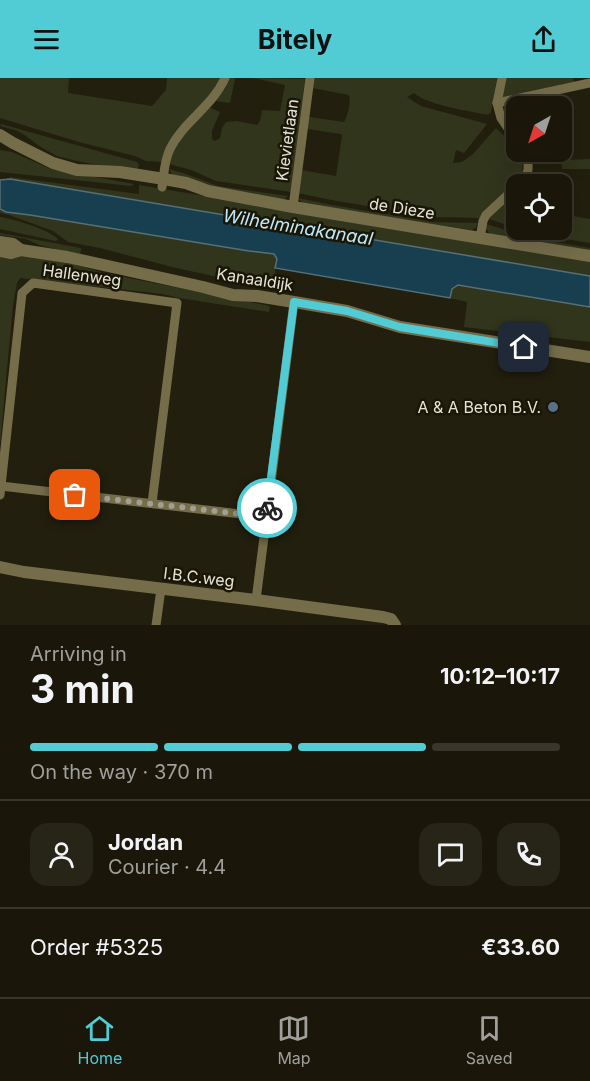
<!DOCTYPE html>
<meta charset="utf-8">
<style>
:root{--surface:#1a170a;--page:#272418;--text:#f1f3f6;--muted:#9f9f9c;--line:#38362b;--accent:#51ccd4}
body{margin:0;font-family:Inter,sans-serif;background:var(--page);color:var(--text);height:100vh;display:flex;flex-direction:column;font-size:22px;white-space:nowrap}
*{box-sizing:border-box;margin:0}
p{font-size:20px;color:var(--muted)}
.icon{flex:none;width:33px;height:33px;fill:none;stroke:currentColor;stroke-width:2;stroke-linecap:round;stroke-linejoin:round}
.map{position:relative;height:547px;overflow:hidden}
.details{display:flex;flex-direction:column;background:var(--surface);flex:1}
.details>*{flex:none}
.needle{width:39px;rotate:219deg}
.buttons{position:absolute;left:506px;top:18px;display:grid;gap:12px}
.buttons a{display:grid;place-items:center;width:66px;height:66px;border-radius:12px;background:var(--surface);box-shadow:0 6px 24px #0002,0 0 0 2px var(--line);font-size:30px}
.pin{position:absolute;display:grid;place-items:center;width:51px;height:51px;color:#fff;margin:-26px;border-radius:12px;box-shadow:0 3px 9px #0006}
.courier{position:absolute;display:grid;place-items:center;width:60px;height:60px;margin:-30px;border:4px solid #51ccd4;border-radius:50%;background:#fff;color:#222;box-shadow:0 2px 8px #0007}
.summary em{font-style:normal;font-weight:700}
.summary div{display:flex;flex-direction:column-reverse}
.summary{display:flex;align-items:center;justify-content:space-between;height:102px;padding:0 30px}
h1{font-size:39px;font-weight:700;line-height:45px}
.bar{display:grid;grid-template-columns:repeat(4,1fr);gap:9px 6px;align-content:center;height:72px;padding:0 30px}
.bar i{height:8px;border-radius:4px;background:var(--line)}
.bar .current{background:var(--accent)}
.bar p{grid-column:span 4}
.line{display:flex;align-items:center;gap:15px;padding:0 30px;border-top:2px solid var(--line)}
.line div{flex:1}
.round{display:grid;place-items:center;flex:none;width:63px;height:63px;border-radius:18px;background:var(--page)}
header{display:flex;justify-content:space-between;align-items:center;height:78px;padding:0 30px;background:var(--accent);color:#111;font-size:27px;font-weight:700}
.dock{display:flex;justify-content:space-around;align-items:center;height:84px;border-top:2px solid var(--line);background:var(--surface);font-size:16px;color:var(--muted)}
.dock a{display:grid;justify-items:center;gap:3px}
.dock .current{color:var(--accent)}
.map>svg:first-child{display:block}
.green{fill:#31351b}
.water{fill:#183f4f;stroke:#567078;stroke-width:1.5}
.lines{fill:none;stroke-linecap:round;stroke-linejoin:round}
.minor{stroke:#756c4a;stroke-width:9}
.tertiary{stroke:#756c4a;stroke-width:12}
.done{stroke:#a19f92;stroke-width:6;stroke-dasharray:0 10.8}
.route{stroke:#51ccd4;stroke-width:8}
.service-dot{fill:#5c6f8a;stroke:#191606;stroke-width:2}
.labels{text-anchor:middle;dominant-baseline:central;stroke-width:5;stroke-linejoin:round;paint-order:stroke}
.street-label{font-size:16px;fill:#e6e4d9;stroke:#191606}
.poi-label{font-size:16px;fill:#e6e4d9;stroke:#191606;text-anchor:end}
.water-label{font-size:18px;font-style:italic;fill:#c1e9fc;stroke:#191606}
</style>
<header><svg class="icon" aria-label="menu" viewBox="0 0 24 24"><path d="M4 6h16M4 12h16M4 18h16"/></svg>Bitely<svg class="icon" aria-label="share" viewBox="0 0 24 24"><path d="M12 15V3M7 8l5-5 5 5M5 13v7h14v-7"/></svg></header>
<div class="map">
<svg width="590" height="547" viewBox="0 0 590 547">
<rect width="100%" height="100%" fill="#221f0e"/>
<g class="green">
<path d="M 0,0 L 69,0 L 68,15 L 152,28 L 166,12 L 167,0 L 222,0 L 162,84 L 146,83 L 135,78 L 79,64 L 0,40 Z"/>
<path d="M 229,0 L 235,0 L 230,25 L 215,23 L 225,11 Z"/>
<path d="M 253,0 L 305,1 L 291,114 L 216,103 L 191,92 L 169,86 L 174,69 L 209,29 L 220,34 L 212,53 L 212,61 L 215,63 L 220,60 L 222,50 L 226,44 L 236,43 L 257,47 L 260,43 L 262,32 L 280,33 L 285,7 Z"/>
<path d="M 314,0 L 497,0 L 491,34 L 488,37 C 469,33 427,27 414,15 L 407,19 L 421,28 L 487,46 L 464,75 L 456,72 L 453,85 L 462,84 L 473,76 L 496,50 C 510,63 526,78 522,98 L 479,140 L 433,139 L 331,122 L 298,115 L 301,92 L 336,98 L 342,58 L 341,56 L 307,51 L 309,39 L 344,44 C 348,38 351,23 349,17 L 312,10 Z"/>
<path d="M 506,0 L 573,0 L 574,4 L 502,20 Z"/>
<path d="M 1,46 L 137,84 L 139,87 L 136,94 L 77,83 L 57,78 L 39,68 L 26,58 L 18,53 L 0,48 Z"/>
<path d="M 0,72 L 12,74 L 51,91 L 134,106 L 131,108 L 0,94 Z"/>
<path d="M 590,81 L 590,91 L 562,91 L 562,82 Z"/>
<path d="M 169,91 L 186,96 L 218,108 L 288,118 L 285,121 L 279,122 L 173,99 Z"/>
<path d="M 10,99 L 139,116 L 139,107 L 590,182 L 590,198 L 14,102 L 10,101 Z"/>
<path d="M 510,119 L 512,120 L 511,127 L 516,128 L 516,150 L 489,141 L 492,136 Z"/>
<path d="M 298,120 L 332,127 L 433,144 L 478,145 L 476,149 L 472,152 L 303,126 Z"/>
<path d="M 0,131 L 6,134 L 30,137 L 249,173 L 275,176 L 277,181 L 275,190 L 276,204 L 274,211 L 176,190 L 100,170 L 68,164 L 53,153 L 9,137 L 0,135 Z"/>
<path d="M 561,136 L 590,141 L 590,165 L 536,156 L 520,152 L 561,152 Z"/>
<path d="M 0,139 C 17,142 45,150 58,161 L 56,163 L 51,162 L 0,151 Z"/>
<path d="M 486,146 L 532,160 L 590,170 L 590,174 L 490,156 L 486,151 Z"/>
<path d="M 0,155 L 81,170 L 80,177 L 74,176 L 39,167 L 26,161 L 0,157 Z"/>
<path d="M 0,177 L 26,178 L 73,186 L 104,195 L 270,228 L 269,234 L 179,220 L 163,216 L 20,200 L 17,205 L 13,227 L 0,367 Z"/>
<path d="M 458,207 L 590,229 L 590,264 L 464,249 L 467,224 L 450,220 L 452,211 Z"/>
</g>
<path class="water" d="M 10,101 L 590,198 L 590,229 L 458,207 L 452,211 L 450,220 L 275,190 L 277,181 L 274,176 L 249,173 L 30,137 L 6,134 L 0,131 L 0,102 Z"/>
<g class="lines">
<g class="minor">
<path d="M 502,0 L 497,25 L 501,40 L 516,62"/>
<path d="M 497,25 L 590,5"/>
<path d="M 519,106 C 530,96 531,87 523,74"/>
<path d="M 162,109 C 164,97 164,83 170,71 C 183,44 213,28 225,0"/>
<path d="M 293,129 L 310,0"/>
<path d="M 480,160 L 483,143 L 486,137 L 516,109"/>
<path d="M 1,408 L 266,439"/>
<path d="M 0,417 L 22,215 L 33,205 L 177,225 L 152,425"/>
<path d="M 256,522 L 294,224"/>
<path d="M 156,547 L 161,511"/>
</g>
<g class="tertiary">
<path d="M 0,57 L 13,65 L 53,85 L 77,92 L 120,94 L 164,101 L 186,105 L 208,113 L 293,129 L 590,178"/>
<path d="M 0,164 L 13,166 L 21,172"/>
<path d="M 0,173 L 11,175 L 21,172 L 67,179 L 203,209 L 233,217 L 257,218 L 294,224 L 347,233 L 400,249 L 590,279"/>
<path d="M 0,489 L 24,494 L 256,522 L 383,539 L 391,541 L 395,547"/>
</g>
</g>
<g class="lines">
<path class="done" d="M 75,417 L 266,439 L 267,430"/>
<path class="route" d="M 267,430 L 294,224 L 347,233 L 400,249 L 524,269"/>
</g>
<circle class="service-dot" cx="553" cy="329" r="6"/>
<g class="labels">
<g class="street-label">
<text transform="translate(287 62) rotate(-82)">Kievietlaan</text>
<text transform="translate(402 130) rotate(9)">de Dieze</text>
<text transform="translate(82 197) rotate(8)">Hallenweg</text>
<text transform="translate(255 201) rotate(9)">Kanaaldijk</text>
<text transform="translate(199 499) rotate(7)">I.B.C.weg</text>
</g>
<g class="poi-label">
<text x="541" y="329">A &amp; A Beton B.V.</text>
</g>
<g class="water-label">
<text transform="translate(298 149) rotate(9)">Wilhelminakanaal</text>
</g>
</g>
</svg>
<div class="buttons">
<a><svg class="needle" viewBox="-14 -14 28 28"><path d="M0-13l5 13h-10z" fill="#e53935"/><path d="M0 13l5-13h-10z" fill="#9f9f9c"/></svg></a>
<a><svg class="icon" aria-label="locate" viewBox="0 0 24 24"><circle cx="12" cy="12" r="6"/><path d="M12 2v4M12 18v4M2 12h4M18 12h4"/></svg></a>
</div>
<div class="pin" style="left:75px;top:417px;background:#ea580c"><svg class="icon" aria-label="bag" viewBox="0 0 24 24"><path d="M5 8h14l-1 12H6zM9 8a3 3 0 0 1 6 0"/></svg></div>
<div class="pin" style="left:524px;top:269px;background:#1f2937"><svg class="icon" aria-label="home" viewBox="0 0 24 24"><path d="M3 11l9-7 9 7M6 9v11h12V9"/></svg></div>
<div class="courier" style="left:267px;top:430px"><svg class="icon" aria-label="bike" viewBox="0 0 24 24"><circle cx="6" cy="16" r="4"/><circle cx="18" cy="16" r="4"/><path d="M6 16l4-8h5l3 8M10 8l3 8H6M13 5h3"/></svg></div>
</div>
<section class="details">
<div class="summary"><div><h1>3 min</h1><p>Arriving in</p></div><em>10:12–10:17</em></div>
<div class="bar"><i class="current"></i><i class="current"></i><i class="current"></i><i></i><p>On the way · 370 m</p></div>
<div class="line" style="height:108px"><a class="round"><svg class="icon" aria-label="person" viewBox="0 0 24 24"><circle cx="12" cy="8" r="4"/><path d="M4 21q1-7 8-7t8 7"/></svg></a><div><b>Jordan</b><p>Courier · 4.4</p></div><a class="round"><svg class="icon" aria-label="chat" viewBox="0 0 24 24"><path d="M4 5h16v11H9l-5 4z"/></svg></a><a class="round"><svg class="icon" aria-label="phone" viewBox="0 0 24 24"><path d="M5 4h4l2 5-3 2q2 4 5 5l2-3 5 2v4C11 20 4 13 5 4z"/></svg></a></div>
<div class="line" style="height:78px"><div>Order #5325</div><b>€33.60</b></div>
</section>
<nav class="dock">
<a class="current"><svg class="icon" aria-label="home" viewBox="0 0 24 24"><path d="M3 11l9-7 9 7M6 9v11h12V9"/></svg>Home</a>
<a><svg class="icon" aria-label="map" viewBox="0 0 24 24"><path d="M3 6l6-2 6 2 6-2v14l-6 2-6-2-6 2zM9 4v14M15 6v14"/></svg>Map</a>
<a><svg class="icon" aria-label="saved" viewBox="0 0 24 24"><path d="M7 4h10v16l-5-4-5 4z"/></svg>Saved</a>
</nav>
